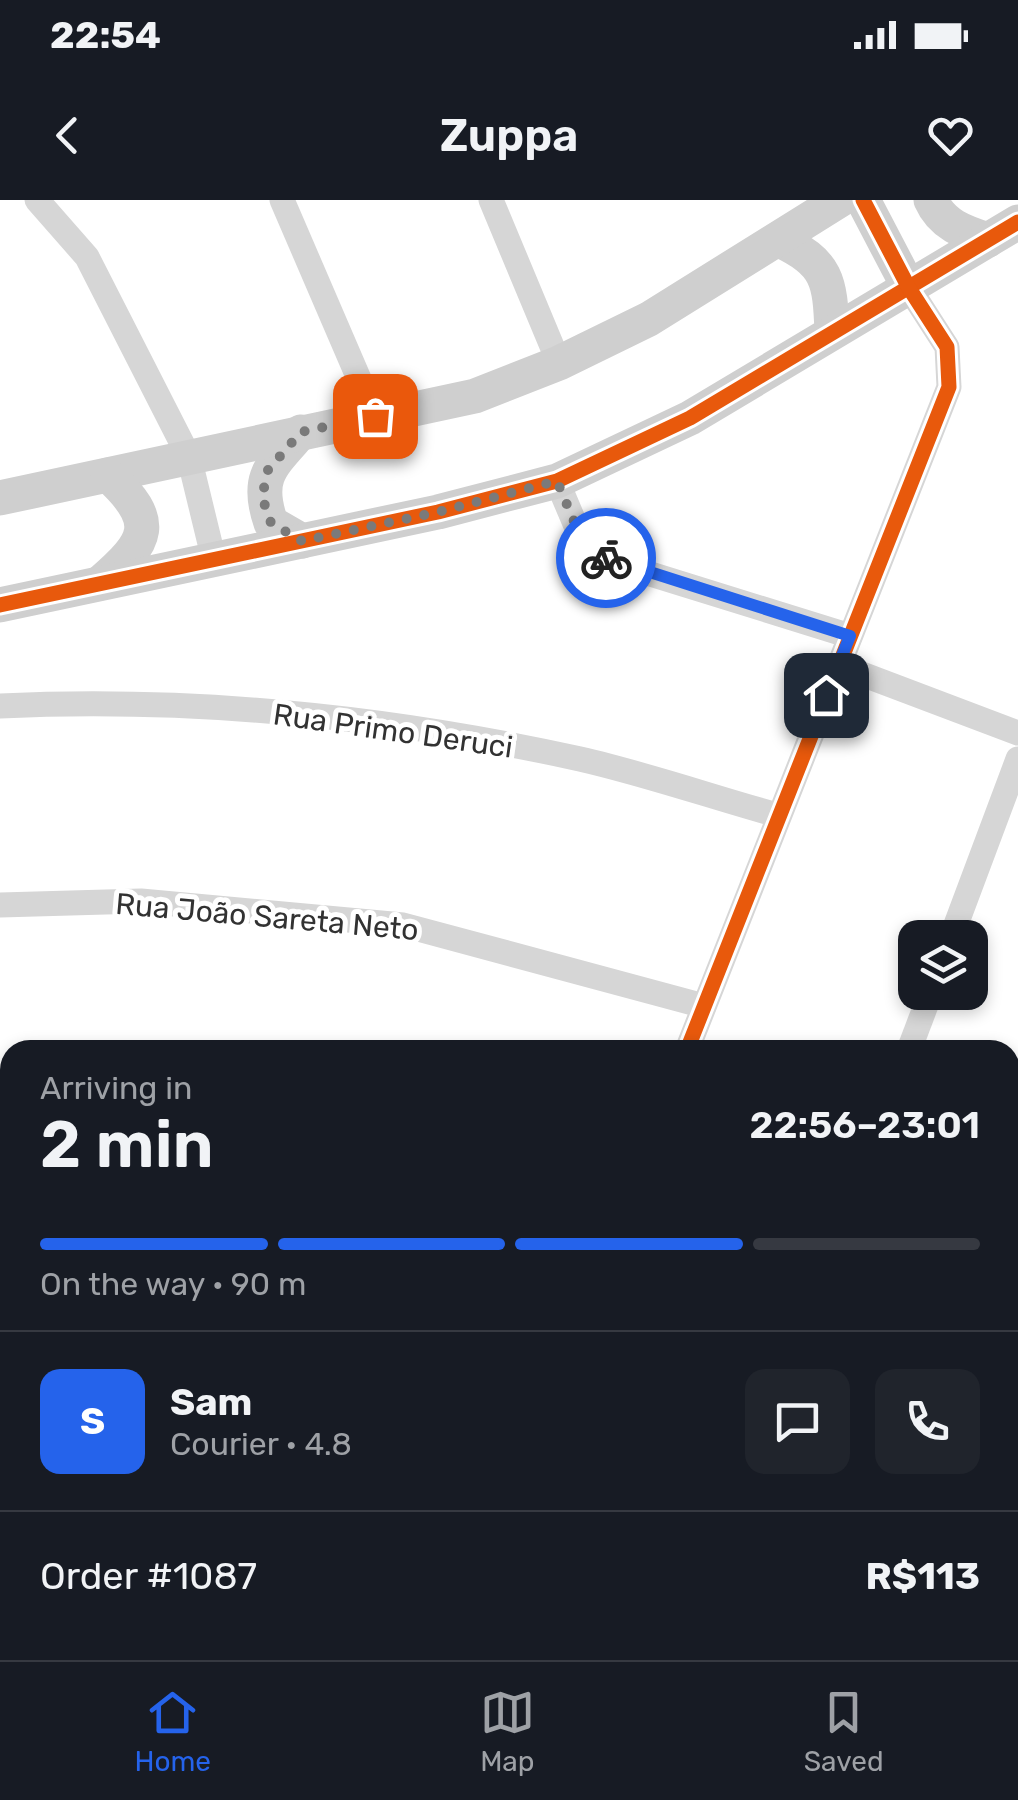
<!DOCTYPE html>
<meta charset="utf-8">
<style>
:root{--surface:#171b24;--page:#20242c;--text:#f1f3f6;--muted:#9ea1a6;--line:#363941;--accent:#2563eb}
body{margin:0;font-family:Rubik,sans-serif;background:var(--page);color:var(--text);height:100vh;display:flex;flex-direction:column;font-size:38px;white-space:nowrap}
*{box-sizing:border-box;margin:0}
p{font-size:32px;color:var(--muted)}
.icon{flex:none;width:55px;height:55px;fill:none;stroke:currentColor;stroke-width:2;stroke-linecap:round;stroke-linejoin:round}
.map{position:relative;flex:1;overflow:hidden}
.drawer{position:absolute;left:0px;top:840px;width:1020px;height:620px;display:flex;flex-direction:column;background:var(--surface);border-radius:30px 30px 0 0;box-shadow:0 5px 15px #0003}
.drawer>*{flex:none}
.tools{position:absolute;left:898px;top:720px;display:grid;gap:20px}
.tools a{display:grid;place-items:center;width:90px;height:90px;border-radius:20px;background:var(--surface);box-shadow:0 5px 15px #0003;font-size:50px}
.pin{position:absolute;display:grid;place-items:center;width:85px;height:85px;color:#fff;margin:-42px;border-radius:20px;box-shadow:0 5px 15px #0006}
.courier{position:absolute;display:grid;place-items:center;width:100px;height:100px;margin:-50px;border:8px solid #2563eb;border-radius:50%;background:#fff;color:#222;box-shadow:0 2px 12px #0007}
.headline em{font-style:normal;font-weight:600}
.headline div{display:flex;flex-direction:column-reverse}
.headline{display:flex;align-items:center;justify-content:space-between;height:170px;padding:0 40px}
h1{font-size:65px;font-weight:600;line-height:75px}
.bar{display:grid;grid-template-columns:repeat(4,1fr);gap:15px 10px;align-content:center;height:120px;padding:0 40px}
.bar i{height:12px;border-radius:8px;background:var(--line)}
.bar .selected{background:var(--accent)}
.bar p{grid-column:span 4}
.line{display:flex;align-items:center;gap:25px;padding:0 40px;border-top:2px solid var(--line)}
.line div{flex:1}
.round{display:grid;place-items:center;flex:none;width:105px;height:105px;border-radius:20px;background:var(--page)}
.status{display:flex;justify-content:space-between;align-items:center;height:70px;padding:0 50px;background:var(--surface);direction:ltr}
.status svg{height:28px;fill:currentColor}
header{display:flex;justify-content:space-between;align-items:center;height:130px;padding:0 40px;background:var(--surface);font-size:45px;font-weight:600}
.tab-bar{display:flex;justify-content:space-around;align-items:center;height:140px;border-top:2px solid var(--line);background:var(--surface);font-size:28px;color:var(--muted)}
.tab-bar a{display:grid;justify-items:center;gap:5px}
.tab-bar .selected{color:var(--accent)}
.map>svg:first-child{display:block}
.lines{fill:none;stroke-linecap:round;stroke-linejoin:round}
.street{stroke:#d6d6d6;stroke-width:25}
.secondary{stroke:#cfcfcf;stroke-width:35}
.cycleway-casing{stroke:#fff;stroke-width:21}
.cycleway{stroke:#e8590c;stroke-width:15}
.done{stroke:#7a7a7a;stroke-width:10;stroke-dasharray:0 18}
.route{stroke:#2563eb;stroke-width:12}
.labels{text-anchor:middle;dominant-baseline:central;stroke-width:10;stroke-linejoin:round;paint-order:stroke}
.street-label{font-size:30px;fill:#323232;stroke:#fff}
</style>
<div class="status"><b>22:54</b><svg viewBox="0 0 49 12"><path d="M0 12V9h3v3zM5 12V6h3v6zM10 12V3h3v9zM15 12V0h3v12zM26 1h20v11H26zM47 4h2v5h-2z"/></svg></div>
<header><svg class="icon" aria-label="back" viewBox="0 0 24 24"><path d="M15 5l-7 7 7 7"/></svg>Zuppa<svg class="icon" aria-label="heart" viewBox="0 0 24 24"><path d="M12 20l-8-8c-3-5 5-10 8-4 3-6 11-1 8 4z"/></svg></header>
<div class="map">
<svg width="1018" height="1460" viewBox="0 0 1018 1460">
<rect width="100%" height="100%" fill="#fff"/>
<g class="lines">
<g class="street">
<path d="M 37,0 L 87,57 L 189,257 L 214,360"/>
<path d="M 282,0 L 375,216"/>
<path d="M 491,0 L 559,163"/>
<path d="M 557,281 L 584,345 L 615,363 L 850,436"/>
<path d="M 838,465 L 1018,533"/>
<path d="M 0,506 C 194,497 390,517 580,559 C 646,574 712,597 777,615"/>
<path d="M 0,705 L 141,701 L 403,725 L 704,806"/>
<path d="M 951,738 L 1018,559"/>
<path d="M 687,850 L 949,187 L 947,147 L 909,88"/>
<path d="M 909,850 L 931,792"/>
<path d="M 0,906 L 10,905"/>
<path d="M 0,1111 L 10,1110"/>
<path d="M 0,1304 L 10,1303"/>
<path d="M 1010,1349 L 1018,1352"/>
<path d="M 587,1460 L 591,1450"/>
<path d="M 810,1460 L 814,1450"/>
</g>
<g class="secondary">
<path d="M 863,0 L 909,88"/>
<path d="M 931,0 C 942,25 964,32 988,40"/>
<path d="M 779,40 C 828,63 830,80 832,132"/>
<path d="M 301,232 C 271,266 255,277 271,323 L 302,341"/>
<path d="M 0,298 L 475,196 L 559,163 L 649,119 L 840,0"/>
<path d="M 100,383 C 149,341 159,322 108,275"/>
<path d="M 0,405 L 438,312 L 557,281 L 690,218 L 1018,22"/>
</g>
<defs>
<g id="cycleway">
<path d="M 0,405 L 438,312 L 557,281 L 690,218 L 1018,22"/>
<path d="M 687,850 L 949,187 L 947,147 L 909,88 L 863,0"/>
</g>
</defs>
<use href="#cycleway" class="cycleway-casing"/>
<use href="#cycleway" class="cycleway"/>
</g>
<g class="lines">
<path class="done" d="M 375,216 L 301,232 L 268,270 L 262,297 L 271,323 L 302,341 L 438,312 L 557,281 L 584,345 L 606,358"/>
<path class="route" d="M 606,358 L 850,436 L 826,495"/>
</g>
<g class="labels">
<g class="street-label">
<text transform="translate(393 531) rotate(8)">Rua Primo Deruci</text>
<text transform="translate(267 717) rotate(5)">Rua João Sareta Neto</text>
</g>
</g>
</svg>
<div class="tools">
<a><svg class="icon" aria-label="layers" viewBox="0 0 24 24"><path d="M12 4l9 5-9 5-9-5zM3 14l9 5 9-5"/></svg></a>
</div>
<div class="pin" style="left:375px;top:216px;background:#ea580c"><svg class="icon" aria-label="bag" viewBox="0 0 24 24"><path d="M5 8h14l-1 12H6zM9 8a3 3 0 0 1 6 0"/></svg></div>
<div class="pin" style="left:826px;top:495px;background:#1f2937"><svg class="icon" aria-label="home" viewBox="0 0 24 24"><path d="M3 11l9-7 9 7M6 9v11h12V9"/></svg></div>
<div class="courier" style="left:606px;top:358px"><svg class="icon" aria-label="bike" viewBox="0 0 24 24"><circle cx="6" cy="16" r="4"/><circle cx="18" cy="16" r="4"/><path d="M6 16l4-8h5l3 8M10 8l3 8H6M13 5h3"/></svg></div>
<section class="drawer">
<div class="headline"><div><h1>2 min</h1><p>Arriving in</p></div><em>22:56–23:01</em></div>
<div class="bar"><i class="selected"></i><i class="selected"></i><i class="selected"></i><i></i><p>On the way · 90 m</p></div>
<div class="line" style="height:180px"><b class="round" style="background:var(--accent);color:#fff">S</b><div><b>Sam</b><p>Courier · 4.8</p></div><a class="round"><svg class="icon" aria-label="chat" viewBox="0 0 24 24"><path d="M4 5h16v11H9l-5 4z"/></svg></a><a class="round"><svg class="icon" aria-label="phone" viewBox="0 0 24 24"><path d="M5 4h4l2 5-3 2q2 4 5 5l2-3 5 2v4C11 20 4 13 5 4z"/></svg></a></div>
<div class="line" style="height:130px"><div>Order #1087</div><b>R$113</b></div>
</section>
</div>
<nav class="tab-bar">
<a class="selected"><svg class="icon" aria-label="home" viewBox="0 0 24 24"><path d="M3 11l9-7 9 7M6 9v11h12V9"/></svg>Home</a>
<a><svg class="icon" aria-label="map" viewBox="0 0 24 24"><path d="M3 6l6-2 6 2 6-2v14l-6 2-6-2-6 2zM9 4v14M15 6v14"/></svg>Map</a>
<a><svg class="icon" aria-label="saved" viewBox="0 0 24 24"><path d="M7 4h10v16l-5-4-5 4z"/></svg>Saved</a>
</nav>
